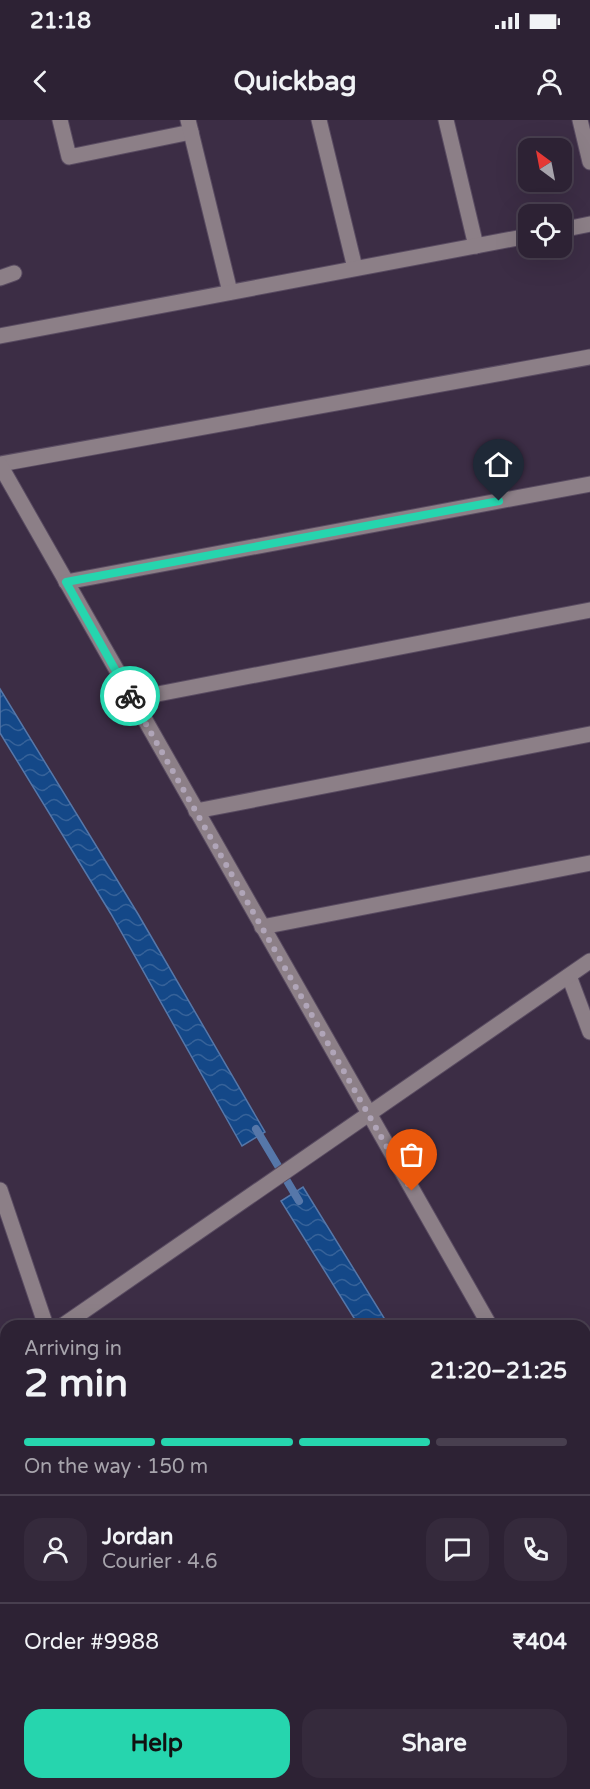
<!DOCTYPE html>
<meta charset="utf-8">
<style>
:root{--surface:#2d2234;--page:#352a3c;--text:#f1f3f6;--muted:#a7a4ac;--line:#483f4f;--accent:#26d5ae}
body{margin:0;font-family:"Varela Round",sans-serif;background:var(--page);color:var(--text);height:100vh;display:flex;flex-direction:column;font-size:22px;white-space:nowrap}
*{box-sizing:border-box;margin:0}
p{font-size:20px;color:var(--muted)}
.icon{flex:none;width:33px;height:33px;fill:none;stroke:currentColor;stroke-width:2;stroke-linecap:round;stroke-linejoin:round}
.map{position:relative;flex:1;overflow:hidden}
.details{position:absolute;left:0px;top:1200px;width:591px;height:470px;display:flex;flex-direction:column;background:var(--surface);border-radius:18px 18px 0 0;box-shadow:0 6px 24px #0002,0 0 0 2px var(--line)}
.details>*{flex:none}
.needle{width:39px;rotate:328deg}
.buttons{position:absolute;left:518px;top:18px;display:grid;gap:12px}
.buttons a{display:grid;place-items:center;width:54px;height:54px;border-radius:12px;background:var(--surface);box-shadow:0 6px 24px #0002,0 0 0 2px var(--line);font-size:30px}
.pin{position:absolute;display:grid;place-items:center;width:51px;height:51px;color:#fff;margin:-62px -26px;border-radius:50% 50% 50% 0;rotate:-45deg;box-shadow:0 0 6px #0007}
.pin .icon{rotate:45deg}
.courier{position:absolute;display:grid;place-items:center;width:60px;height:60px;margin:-30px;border:4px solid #26d5ae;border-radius:50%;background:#fff;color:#222;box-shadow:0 2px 8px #0007}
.headline em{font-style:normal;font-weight:700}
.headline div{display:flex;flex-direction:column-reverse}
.headline{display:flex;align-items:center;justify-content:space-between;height:102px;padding:0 24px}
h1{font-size:39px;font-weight:700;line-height:45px}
.bar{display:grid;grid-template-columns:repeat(4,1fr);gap:9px 6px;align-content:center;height:72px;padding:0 24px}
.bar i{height:8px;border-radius:4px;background:var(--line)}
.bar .selected{background:var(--accent)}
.bar p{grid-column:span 4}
.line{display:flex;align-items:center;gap:15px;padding:0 24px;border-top:2px solid var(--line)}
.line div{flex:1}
.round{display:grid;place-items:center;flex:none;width:63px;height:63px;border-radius:18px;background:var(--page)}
.button{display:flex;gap:12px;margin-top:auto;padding:12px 24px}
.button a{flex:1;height:69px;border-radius:18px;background:var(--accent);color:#111;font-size:24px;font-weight:700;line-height:69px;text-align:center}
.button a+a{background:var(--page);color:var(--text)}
.status{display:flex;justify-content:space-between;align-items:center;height:42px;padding:0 30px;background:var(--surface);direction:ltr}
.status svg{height:16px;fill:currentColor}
header{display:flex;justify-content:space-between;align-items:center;height:78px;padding:0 24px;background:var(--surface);font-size:27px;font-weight:700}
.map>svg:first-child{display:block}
.water{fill:url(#water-waves);stroke:#5677a9;stroke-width:1.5}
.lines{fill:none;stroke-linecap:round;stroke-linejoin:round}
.stream{stroke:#5677a9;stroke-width:8}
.minor-casing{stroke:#594b61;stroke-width:17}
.minor{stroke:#8c7f87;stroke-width:15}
.done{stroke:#b0a5b8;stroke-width:6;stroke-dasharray:0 10.8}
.route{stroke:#26d5ae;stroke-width:8}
</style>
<div class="status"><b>21:18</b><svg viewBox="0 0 49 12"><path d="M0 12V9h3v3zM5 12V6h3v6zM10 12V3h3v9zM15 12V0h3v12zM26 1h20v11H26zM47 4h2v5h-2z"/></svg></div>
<header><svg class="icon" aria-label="back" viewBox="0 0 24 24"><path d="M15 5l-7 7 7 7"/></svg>Quickbag<svg class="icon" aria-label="person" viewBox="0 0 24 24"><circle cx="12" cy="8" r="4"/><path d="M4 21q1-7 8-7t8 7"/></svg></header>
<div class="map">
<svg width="590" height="1669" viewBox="0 0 590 1669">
<defs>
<pattern id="water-waves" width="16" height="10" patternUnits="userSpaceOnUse" patternTransform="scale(1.5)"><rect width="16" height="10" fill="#144888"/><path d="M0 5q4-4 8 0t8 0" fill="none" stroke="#366299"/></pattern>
</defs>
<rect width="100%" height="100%" fill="#3c2d45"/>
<g class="water">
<path d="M 0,569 L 138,794 L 265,1012 L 242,1026 L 111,794 L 0,613 Z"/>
<path d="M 303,1067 L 389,1206 L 359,1206 L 281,1081 Z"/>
<path d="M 585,1556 L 590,1574 L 590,1660 L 585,1643 Z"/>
</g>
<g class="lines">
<path class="stream" d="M 256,1009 L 299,1081"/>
<defs>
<g id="minor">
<path d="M 60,0 L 69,37 L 191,12"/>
<path d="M 188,0 L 230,172"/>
<path d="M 319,0 L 355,148"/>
<path d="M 446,0 L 476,126"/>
<path d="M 580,0 L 590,42"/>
<path d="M 561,110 L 590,104"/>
<path d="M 0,158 L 14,153"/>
<path d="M 0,216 L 528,116"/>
<path d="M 0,344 L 590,237"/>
<path d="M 0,345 L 490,1206"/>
<path d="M 66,462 L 590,364"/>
<path d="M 132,579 L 590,490"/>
<path d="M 196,691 L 590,614"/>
<path d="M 262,807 L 590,743"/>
<path d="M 569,856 L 590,912"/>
<path d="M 0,1070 L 46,1206"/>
<path d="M 62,1206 L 590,841"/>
<path d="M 585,1310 L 590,1308"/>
<path d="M 585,1372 L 590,1381"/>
<path d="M 0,1444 L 6,1463"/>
<path d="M 0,1513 L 6,1511"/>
<path d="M 0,1587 L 6,1607"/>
<path d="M 23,1664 L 25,1669"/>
<path d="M 172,1664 L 174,1669"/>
</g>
</defs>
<use href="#minor" class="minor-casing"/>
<use href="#minor" class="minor"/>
</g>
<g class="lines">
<path class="done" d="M 130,576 L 412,1071"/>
<path class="route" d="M 130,576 L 66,462 L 499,381"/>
</g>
</svg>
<div class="buttons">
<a><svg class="needle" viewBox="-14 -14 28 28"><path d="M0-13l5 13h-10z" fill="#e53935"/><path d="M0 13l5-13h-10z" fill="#a7a4ac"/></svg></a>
<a><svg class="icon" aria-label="locate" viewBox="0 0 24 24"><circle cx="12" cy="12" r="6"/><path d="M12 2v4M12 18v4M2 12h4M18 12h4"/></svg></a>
</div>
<div class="pin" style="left:412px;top:1071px;background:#ea580c"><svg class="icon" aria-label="bag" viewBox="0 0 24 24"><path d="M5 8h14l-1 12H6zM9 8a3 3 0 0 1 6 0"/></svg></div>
<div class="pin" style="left:499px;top:381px;background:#1f2937"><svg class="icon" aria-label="home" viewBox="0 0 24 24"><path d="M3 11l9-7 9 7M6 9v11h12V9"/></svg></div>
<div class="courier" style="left:130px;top:576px"><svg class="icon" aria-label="bike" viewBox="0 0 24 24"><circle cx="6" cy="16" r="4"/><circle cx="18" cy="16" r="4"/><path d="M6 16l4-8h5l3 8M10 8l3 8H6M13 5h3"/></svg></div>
<section class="details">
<div class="headline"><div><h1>2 min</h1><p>Arriving in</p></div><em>21:20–21:25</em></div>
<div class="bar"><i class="selected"></i><i class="selected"></i><i class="selected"></i><i></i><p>On the way · 150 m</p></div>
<div class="line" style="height:108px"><a class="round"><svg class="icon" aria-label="person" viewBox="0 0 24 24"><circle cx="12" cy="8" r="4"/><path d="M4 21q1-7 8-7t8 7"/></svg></a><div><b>Jordan</b><p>Courier · 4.6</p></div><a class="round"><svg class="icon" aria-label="chat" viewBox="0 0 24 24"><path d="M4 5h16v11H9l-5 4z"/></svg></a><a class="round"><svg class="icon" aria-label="phone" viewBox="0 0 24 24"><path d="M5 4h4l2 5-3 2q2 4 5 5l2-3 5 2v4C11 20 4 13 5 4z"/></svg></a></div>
<div class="line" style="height:78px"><div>Order #9988</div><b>₹404</b></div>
<div class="button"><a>Help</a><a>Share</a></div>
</section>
</div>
